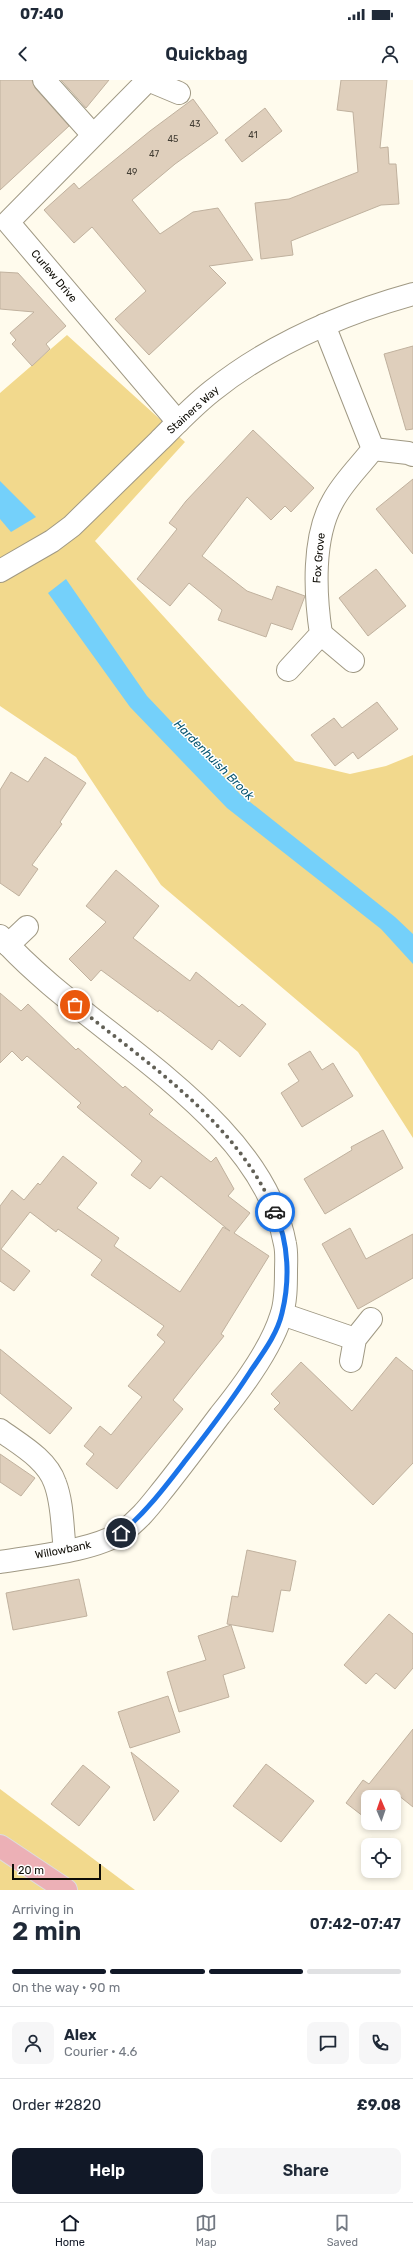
<!DOCTYPE html>
<meta charset="utf-8">
<style>
:root{--surface:#fff;--page:#f6f6f7;--text:#1f2937;--muted:#747a83;--line:#e0e1e3;--accent:#111827}
body{margin:0;font-family:Rubik,sans-serif;background:var(--page);color:var(--text);height:100vh;display:flex;flex-direction:column;font-size:15px;white-space:nowrap}
*{box-sizing:border-box;margin:0}
p{font-size:13px;color:var(--muted)}
.icon{flex:none;width:22px;height:22px;fill:none;stroke:currentColor;stroke-width:2;stroke-linecap:round;stroke-linejoin:round}
.map{position:relative;height:1810px;overflow:hidden}
.sheet{display:flex;flex-direction:column;background:var(--surface);flex:1}
.sheet>*{flex:none}
.needle{width:26px;rotate:358deg}
.controls{position:absolute;left:361px;top:1710px;display:grid;gap:8px}
.controls a{display:grid;place-items:center;width:40px;height:40px;border-radius:8px;background:var(--surface);box-shadow:0 2px 6px #0003;font-size:20px}
.scale{position:absolute;left:12px;bottom:10px;width:89px;box-sizing:border-box;padding-left:4px;border:2px solid #0e0c05;border-top:0;font-size:11px;line-height:14px;white-space:nowrap;color:#0e0c05;-webkit-text-stroke:3px #fff;paint-order:stroke}
.pin{position:absolute;display:grid;place-items:center;width:34px;height:34px;color:#fff;margin:-17px;border:2px solid #fff;border-radius:50%;box-shadow:0 1px 4px #0007}
.courier{position:absolute;display:grid;place-items:center;width:40px;height:40px;margin:-20px;border:3px solid #1a73e8;border-radius:50%;background:#fff;color:#222;box-shadow:0 1px 5px #0007}
.overview em{font-style:normal;font-weight:600}
.overview div{display:flex;flex-direction:column-reverse}
.overview{display:flex;align-items:center;justify-content:space-between;height:68px;padding:0 12px}
h1{font-size:26px;font-weight:600;line-height:30px}
.bar{display:grid;grid-template-columns:repeat(4,1fr);gap:6px 4px;align-content:center;height:48px;padding:0 12px}
.bar i{height:5px;border-radius:3px;background:var(--line)}
.bar .current{background:var(--accent)}
.bar p{grid-column:span 4}
.line{display:flex;align-items:center;gap:10px;padding:0 12px;border-top:1px solid var(--line)}
.line div{flex:1}
.round{display:grid;place-items:center;flex:none;width:42px;height:42px;border-radius:8px;background:var(--page)}
.primary-button{display:flex;gap:8px;margin-top:auto;padding:8px 12px}
.primary-button a{flex:1;height:46px;border-radius:8px;background:var(--accent);color:#fff;font-size:16px;font-weight:600;line-height:46px;text-align:center}
.primary-button a+a{background:var(--page);color:var(--text)}
.status{display:flex;justify-content:space-between;align-items:center;height:28px;padding:0 20px;background:var(--surface);direction:ltr}
.status svg{height:11px;fill:currentColor}
header{display:flex;justify-content:space-between;align-items:center;height:52px;padding:0 12px;background:var(--surface);font-size:18px;font-weight:600}
.tab-bar{display:flex;justify-content:space-around;align-items:center;height:56px;border-top:1px solid var(--line);background:var(--surface);font-size:11px;color:var(--muted)}
.tab-bar a{display:grid;justify-items:center;gap:2px}
.tab-bar .current{color:var(--accent)}
.map>svg:first-child{display:block}
.green{fill:#f2d98d}
.water{fill:#74d0fa}
.building{fill:#dfcfbc;stroke:#c0b19e}
.lines{fill:none;stroke-linecap:round;stroke-linejoin:round}
.minor-casing{stroke:#a09984;stroke-width:24}
.primary-casing{stroke:#dddddc;stroke-width:24}
.minor{stroke:#fff;stroke-width:22}
.primary{stroke:#ecb0b6;stroke-width:22}
.done{stroke:#626056;stroke-width:4;stroke-dasharray:0 7.2}
.route{stroke:#1a73e8;stroke-width:5}
.labels{text-anchor:middle;dominant-baseline:central;stroke-width:3;stroke-linejoin:round;paint-order:stroke}
.number-label{font-size:9px;fill:#423d33}
.street-label{font-size:11px;fill:#0e0c05;stroke:#fff}
.water-label{font-size:12px;font-style:italic;fill:#085672;stroke:#fff}
</style>
<div class="status"><b>07:40</b><svg viewBox="0 0 49 12"><path d="M0 12V9h3v3zM5 12V6h3v6zM10 12V3h3v9zM15 12V0h3v12zM26 1h20v11H26zM47 4h2v5h-2z"/></svg></div>
<header><svg class="icon" aria-label="back" viewBox="0 0 24 24"><path d="M15 5l-7 7 7 7"/></svg>Quickbag<svg class="icon" aria-label="person" viewBox="0 0 24 24"><circle cx="12" cy="8" r="4"/><path d="M4 21q1-7 8-7t8 7"/></svg></header>
<div class="map">
<svg width="413" height="1810" viewBox="0 0 413 1810">
<rect width="100%" height="100%" fill="#fffbed"/>
<g class="green">
<path d="M 67,255 L 185,362 L 95,461 L 295,681 L 350,694 L 386,686 L 413,675 L 413,1058 L 358,972 L 161,805 L 76,677 L 0,626 L 0,313 Z"/>
<path d="M 0,1709 L 135,1810 L 0,1810 Z"/>
</g>
<g class="water">
<path d="M 0,401 L 36,437 L 11,452 L 0,439 Z"/>
<path d="M 66,499 L 147,616 L 240,714 L 395,837 L 413,854 L 413,884 L 381,849 L 227,728 L 130,627 L 48,513 Z"/>
</g>
<g class="building">
<path d="M 0,0 L 32,0 L 35,8 L 69,46 L 0,110 Z"/>
<path d="M 61,0 L 109,0 L 86,28 Z"/>
<path d="M 341,0 L 387,0 L 380,68 L 388,67 L 389,84 L 396,84 L 399,124 L 381,125 L 291,161 L 293,175 L 261,179 L 255,123 L 289,119 L 358,92 L 353,32 L 337,30 Z"/>
<path d="M 193,19 L 218,53 L 175,84 L 132,120 L 160,154 L 193,132 L 218,128 L 253,180 L 209,186 L 226,203 L 149,275 L 115,239 L 146,211 L 92,147 L 74,163 L 44,130 L 74,103 L 79,109 L 150,51 Z"/>
<path d="M 265,28 L 282,51 L 242,82 L 225,60 Z"/>
<path d="M 0,192 L 18,193 L 66,246 L 46,264 L 50,269 L 32,286 L 12,264 L 16,260 L 10,253 L 34,232 L 0,229 Z"/>
<path d="M 413,266 L 413,349 L 406,350 L 384,274 Z"/>
<path d="M 253,350 L 314,408 L 291,432 L 285,426 L 271,440 L 247,417 L 202,476 L 247,511 L 272,520 L 277,506 L 305,516 L 292,550 L 271,543 L 266,557 L 218,540 L 222,530 L 189,503 L 170,526 L 137,499 L 177,449 L 169,443 L 186,421 Z"/>
<path d="M 413,399 L 413,474 L 376,429 Z"/>
<path d="M 376,489 L 406,526 L 368,556 L 339,518 Z"/>
<path d="M 377,622 L 398,649 L 358,679 L 353,672 L 335,686 L 311,655 L 334,638 L 342,648 Z"/>
<path d="M 45,677 L 86,703 L 60,742 L 62,744 L 32,785 L 38,789 L 19,816 L 0,803 L 0,710 L 11,692 L 28,702 Z"/>
<path d="M 116,790 L 159,826 L 133,858 L 190,901 L 196,892 L 239,927 L 242,924 L 266,944 L 240,977 L 219,960 L 212,970 L 159,930 L 158,932 L 101,890 L 91,901 L 69,879 L 106,842 L 86,826 Z"/>
<path d="M 0,913 L 21,931 L 28,924 L 76,970 L 78,968 L 123,1008 L 125,1006 L 153,1030 L 149,1034 L 211,1082 L 216,1077 L 234,1109 L 228,1116 L 250,1133 L 234,1153 L 269,1176 L 221,1254 L 224,1256 L 173,1320 L 183,1329 L 117,1409 L 86,1384 L 94,1374 L 84,1366 L 100,1346 L 111,1355 L 142,1317 L 128,1306 L 165,1262 L 157,1255 L 164,1246 L 91,1195 L 102,1180 L 58,1149 L 56,1152 L 30,1132 L 1,1169 L 30,1191 L 14,1211 L 0,1201 L 0,1126 L 12,1110 L 24,1120 L 38,1103 L 40,1105 L 63,1076 L 97,1103 L 77,1128 L 119,1158 L 114,1166 L 180,1212 L 223,1147 L 230,1151 L 161,1096 L 150,1109 L 131,1095 L 142,1081 L 77,1027 L 81,1023 L 27,976 L 22,981 L 12,971 L 0,983 Z"/>
<path d="M 310,971 L 322,990 L 333,983 L 353,1016 L 302,1047 L 281,1013 L 299,1001 L 288,984 Z"/>
<path d="M 383,1050 L 403,1088 L 325,1134 L 304,1099 L 352,1070 L 351,1067 Z"/>
<path d="M 350,1148 L 366,1179 L 413,1154 L 413,1198 L 358,1229 L 322,1164 Z"/>
<path d="M 0,1269 L 72,1328 L 50,1354 L 0,1313 Z"/>
<path d="M 396,1277 L 413,1291 L 413,1383 L 373,1425 L 274,1329 L 280,1323 L 271,1314 L 301,1282 L 352,1331 Z"/>
<path d="M 0,1374 L 35,1398 L 21,1416 L 0,1402 Z"/>
<path d="M 247,1470 L 296,1481 L 290,1511 L 281,1510 L 273,1552 L 227,1544 L 232,1516 L 238,1517 Z"/>
<path d="M 79,1499 L 87,1536 L 13,1550 L 6,1513 Z"/>
<path d="M 389,1534 L 413,1554 L 413,1588 L 395,1609 L 376,1593 L 366,1604 L 344,1585 Z"/>
<path d="M 231,1545 L 245,1588 L 223,1595 L 229,1617 L 179,1632 L 167,1592 L 206,1580 L 198,1556 Z"/>
<path d="M 168,1616 L 180,1652 L 130,1668 L 118,1632 Z"/>
<path d="M 413,1649 L 413,1727 L 398,1715 L 394,1720 L 394,1717 L 368,1717 L 368,1740 L 346,1723 L 363,1700 L 369,1704 Z"/>
<path d="M 131,1672 L 179,1711 L 154,1741 Z"/>
<path d="M 266,1684 L 314,1721 L 281,1762 L 233,1726 Z"/>
<path d="M 83,1685 L 110,1707 L 79,1746 L 51,1724 Z"/>
</g>
<g class="lines">
<defs>
<g id="minor">
<path d="M 44,0 L 93,55"/>
<path d="M 148,0 L 8,142 L 178,342"/>
<path d="M 148,0 L 179,13"/>
<path d="M 373,369 L 408,373 L 413,375"/>
<path d="M 0,491 L 52,461 L 72,446 C 101,418 130,389 159,361 C 176,344 193,326 212,311 C 271,264 341,234 413,214"/>
<path d="M 321,554 L 353,581"/>
<path d="M 288,590 L 321,554 C 315,514 312,457 333,421 C 343,402 360,386 373,369 L 324,245"/>
<path d="M 0,856 C 84,952 261,1032 285,1164 C 287,1173 286,1183 286,1191 C 286,1205 286,1223 281,1236 C 271,1268 241,1309 220,1335 C 202,1359 184,1383 165,1407 C 152,1423 140,1440 122,1452 C 94,1471 34,1476 0,1482"/>
<path d="M 8,865 L 27,847"/>
<path d="M 282,1234 L 355,1259"/>
<path d="M 351,1281 L 355,1259 L 371,1239"/>
<path d="M 0,1350 C 19,1364 47,1379 55,1403 C 63,1424 62,1448 65,1470"/>
</g>
<path id="primary" d="M 0,1766 L 66,1810"/>
</defs>
<use href="#minor" class="minor-casing"/>
<use href="#primary" class="primary-casing"/>
<use href="#minor" class="minor"/>
<use href="#primary" class="primary"/>
</g>
<g class="lines">
<path class="done" d="M 75,925 C 149,985 236,1041 275,1132"/>
<path class="route" d="M 121,1453 C 146,1432 165,1407 185,1381 C 208,1352 230,1323 250,1292 C 262,1274 277,1255 282,1233 C 290,1201 289,1163 275,1132"/>
</g>
<g class="labels">
<g class="number-label">
<text x="195" y="44">43</text>
<text x="253" y="55">41</text>
<text x="173" y="59">45</text>
<text x="154" y="74">47</text>
<text x="132" y="92">49</text>
</g>
<g class="street-label">
<text transform="translate(54 196) rotate(50)">Curlew Drive</text>
<text transform="translate(193 330) rotate(-42)">Stainers Way</text>
<text transform="translate(319 478) rotate(-85)">Fox Grove</text>
<text transform="translate(63 1470) rotate(-11)">Willowbank</text>
</g>
<g class="water-label">
<text transform="translate(214 680) rotate(45)">Hardenhuish Brook</text>
</g>
</g>
</svg>
<div class="controls">
<a><svg class="needle" viewBox="-14 -14 28 28"><path d="M0-13l5 13h-10z" fill="#e53935"/><path d="M0 13l5-13h-10z" fill="#747a83"/></svg></a>
<a><svg class="icon" aria-label="locate" viewBox="0 0 24 24"><circle cx="12" cy="12" r="6"/><path d="M12 2v4M12 18v4M2 12h4M18 12h4"/></svg></a>
</div>
<div class="scale">20 m</div>
<div class="pin" style="left:75px;top:925px;background:#ea580c"><svg class="icon" aria-label="bag" viewBox="0 0 24 24"><path d="M5 8h14l-1 12H6zM9 8a3 3 0 0 1 6 0"/></svg></div>
<div class="pin" style="left:121px;top:1453px;background:#1f2937"><svg class="icon" aria-label="home" viewBox="0 0 24 24"><path d="M3 11l9-7 9 7M6 9v11h12V9"/></svg></div>
<div class="courier" style="left:275px;top:1132px"><svg class="icon" aria-label="car" viewBox="0 0 24 24"><path d="M5 17H2v-5l4-1 3-4h7l3 4 3 1v5h-3M9 17h6M6 11h13"/><circle cx="7" cy="17" r="2"/><circle cx="17" cy="17" r="2"/></svg></div>
</div>
<section class="sheet">
<div class="overview"><div><h1>2 min</h1><p>Arriving in</p></div><em>07:42–07:47</em></div>
<div class="bar"><i class="current"></i><i class="current"></i><i class="current"></i><i></i><p>On the way · 90 m</p></div>
<div class="line" style="height:72px"><a class="round"><svg class="icon" aria-label="person" viewBox="0 0 24 24"><circle cx="12" cy="8" r="4"/><path d="M4 21q1-7 8-7t8 7"/></svg></a><div><b>Alex</b><p>Courier · 4.6</p></div><a class="round"><svg class="icon" aria-label="chat" viewBox="0 0 24 24"><path d="M4 5h16v11H9l-5 4z"/></svg></a><a class="round"><svg class="icon" aria-label="phone" viewBox="0 0 24 24"><path d="M5 4h4l2 5-3 2q2 4 5 5l2-3 5 2v4C11 20 4 13 5 4z"/></svg></a></div>
<div class="line" style="height:52px"><div>Order #2820</div><b>£9.08</b></div>
<div class="primary-button"><a>Help</a><a>Share</a></div>
</section>
<nav class="tab-bar">
<a class="current"><svg class="icon" aria-label="home" viewBox="0 0 24 24"><path d="M3 11l9-7 9 7M6 9v11h12V9"/></svg>Home</a>
<a><svg class="icon" aria-label="map" viewBox="0 0 24 24"><path d="M3 6l6-2 6 2 6-2v14l-6 2-6-2-6 2zM9 4v14M15 6v14"/></svg>Map</a>
<a><svg class="icon" aria-label="saved" viewBox="0 0 24 24"><path d="M7 4h10v16l-5-4-5 4z"/></svg>Saved</a>
</nav>
